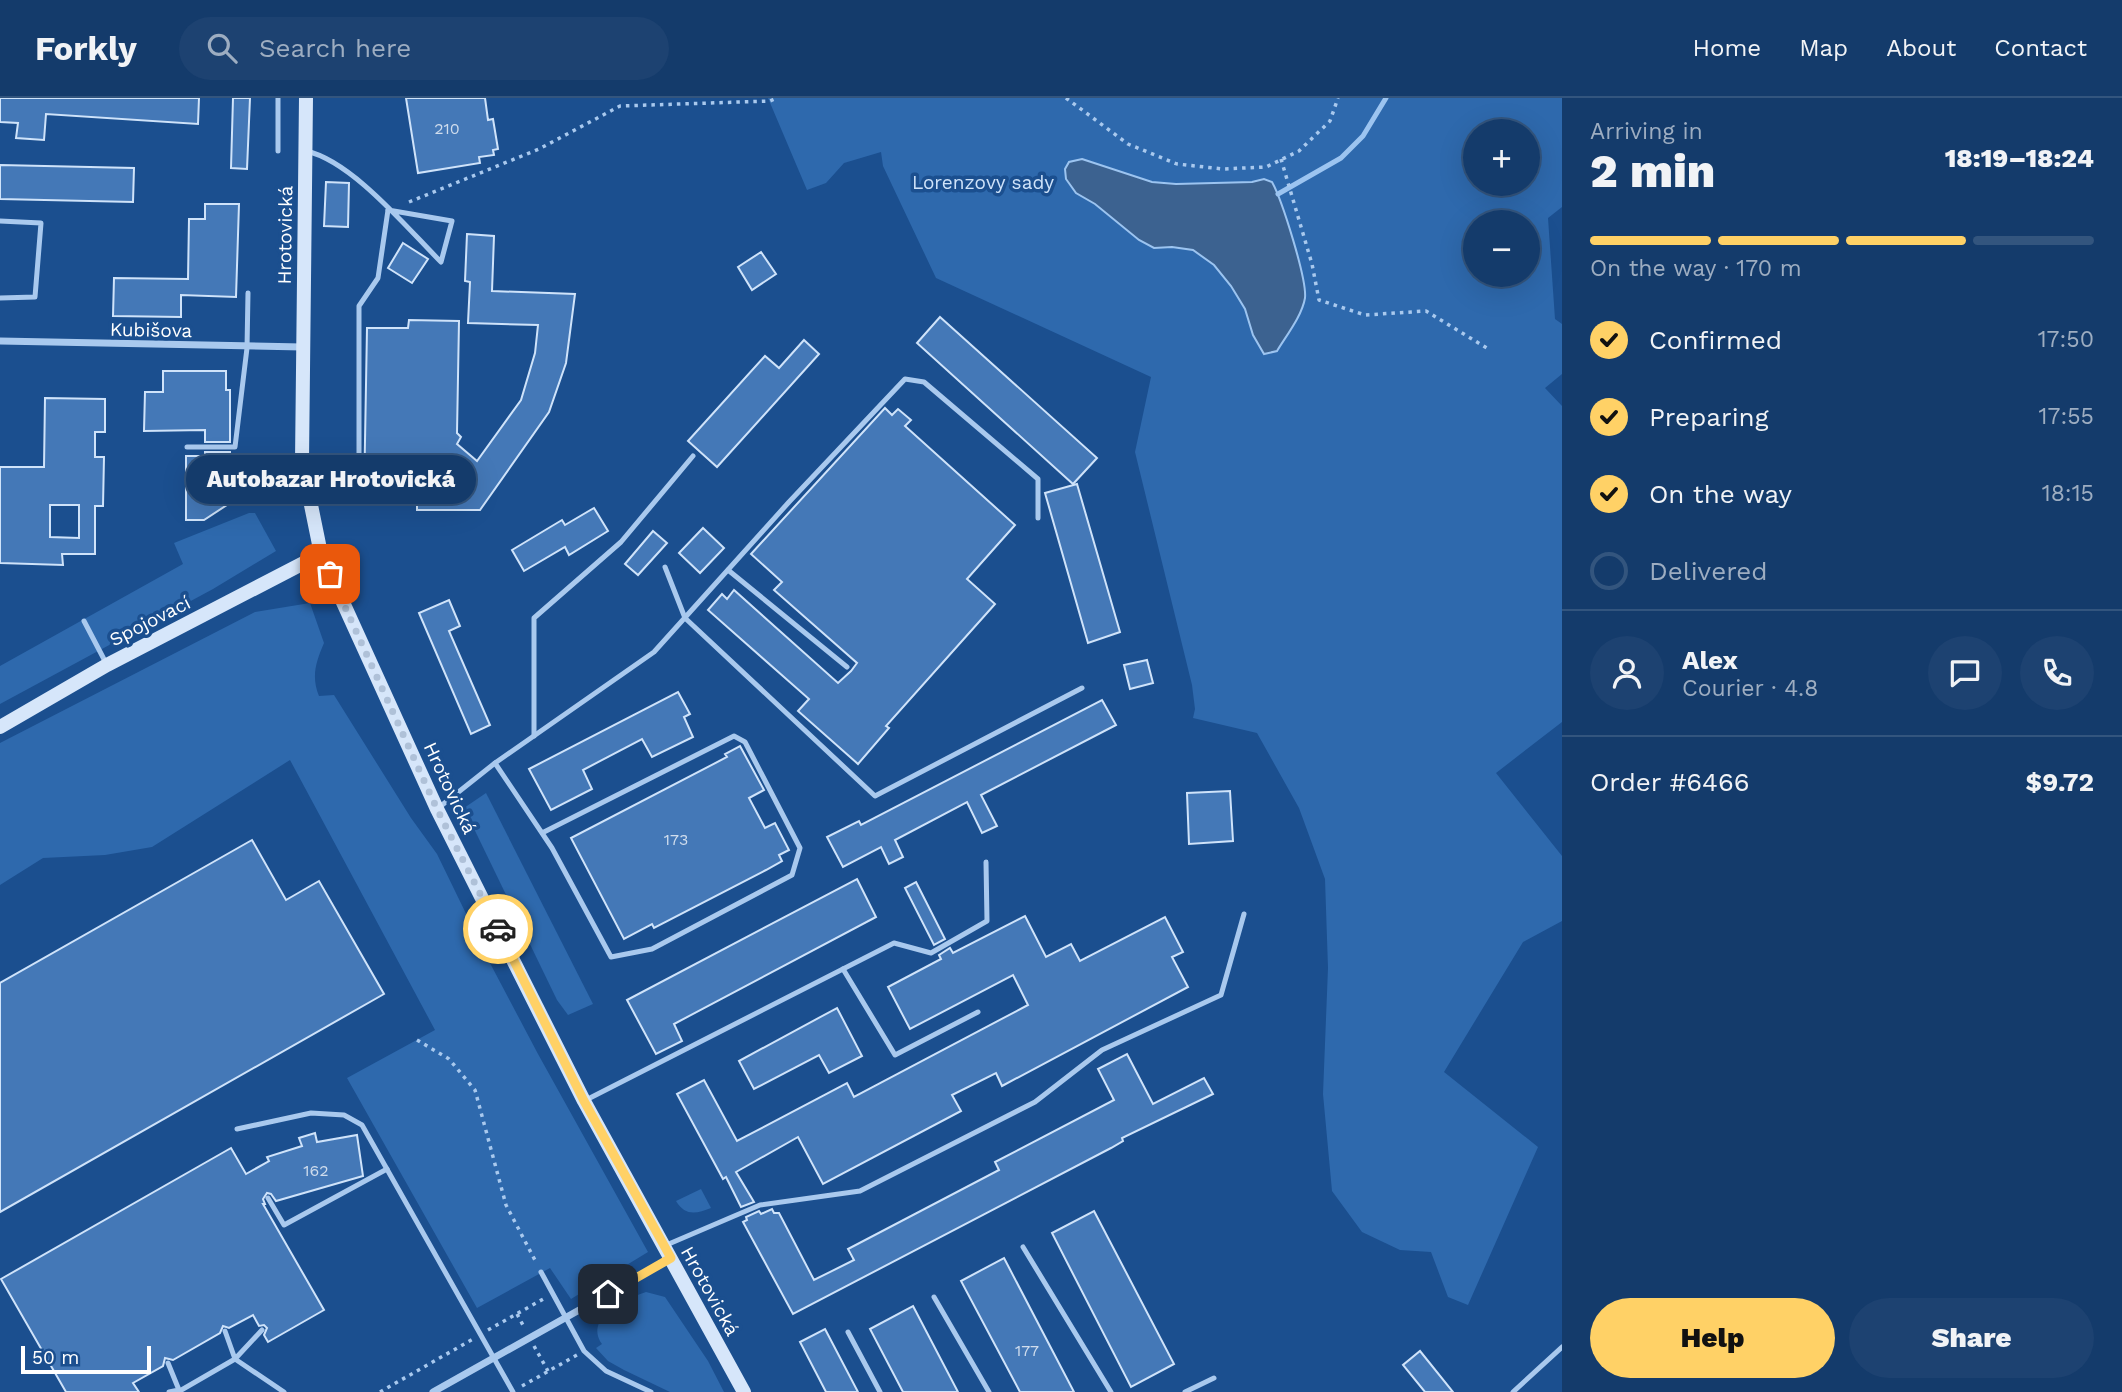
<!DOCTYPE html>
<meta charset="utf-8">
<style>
:root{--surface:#143b6b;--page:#1d4271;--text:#f1f3f6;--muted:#9dadc1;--line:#33557e;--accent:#ffd166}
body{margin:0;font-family:"Work Sans",sans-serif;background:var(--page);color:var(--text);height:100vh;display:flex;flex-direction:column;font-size:26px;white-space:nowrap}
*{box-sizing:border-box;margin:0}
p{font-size:23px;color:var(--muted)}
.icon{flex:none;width:38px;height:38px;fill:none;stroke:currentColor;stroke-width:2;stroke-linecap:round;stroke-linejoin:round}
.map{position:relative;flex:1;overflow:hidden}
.drawer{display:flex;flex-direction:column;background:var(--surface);width:560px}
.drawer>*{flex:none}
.buttons{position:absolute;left:1463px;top:21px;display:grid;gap:14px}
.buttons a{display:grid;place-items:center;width:77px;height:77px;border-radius:50%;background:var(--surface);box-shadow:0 7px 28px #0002,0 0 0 2px var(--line);font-size:35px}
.scale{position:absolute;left:21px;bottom:18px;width:130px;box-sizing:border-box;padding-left:7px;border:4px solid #fff;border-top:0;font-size:19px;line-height:24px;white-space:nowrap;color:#fff;-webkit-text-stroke:5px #1b4f8f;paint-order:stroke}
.pin{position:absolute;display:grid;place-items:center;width:60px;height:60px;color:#fff;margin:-30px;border-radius:14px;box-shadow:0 4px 10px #0006}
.courier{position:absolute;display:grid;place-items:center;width:70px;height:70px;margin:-35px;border:5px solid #ffd166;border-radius:50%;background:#fff;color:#222;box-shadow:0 2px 9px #0007}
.bubble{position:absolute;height:49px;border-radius:24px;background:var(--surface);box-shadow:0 7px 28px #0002,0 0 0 2px var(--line);font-size:23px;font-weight:800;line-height:49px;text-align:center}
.summary em{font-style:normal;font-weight:800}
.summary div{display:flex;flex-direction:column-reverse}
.summary{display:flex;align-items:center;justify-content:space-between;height:119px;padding:0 28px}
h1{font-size:46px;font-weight:800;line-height:52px}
.bar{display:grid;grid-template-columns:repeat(4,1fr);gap:10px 7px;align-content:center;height:84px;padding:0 28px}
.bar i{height:9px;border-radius:5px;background:var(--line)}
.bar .on{background:var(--accent)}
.bar p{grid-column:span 4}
.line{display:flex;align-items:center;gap:18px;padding:0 28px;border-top:2px solid var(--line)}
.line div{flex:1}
.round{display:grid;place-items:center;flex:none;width:74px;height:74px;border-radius:37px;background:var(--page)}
ol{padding:0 28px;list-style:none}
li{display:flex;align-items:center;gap:21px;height:77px}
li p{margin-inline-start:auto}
li .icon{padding:7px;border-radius:50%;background:var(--accent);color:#111;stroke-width:4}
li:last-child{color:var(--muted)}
li i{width:38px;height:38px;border:4px solid var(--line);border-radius:50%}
.primary-button{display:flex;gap:14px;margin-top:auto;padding:14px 28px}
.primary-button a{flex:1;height:80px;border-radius:42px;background:var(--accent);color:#111;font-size:28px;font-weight:800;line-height:80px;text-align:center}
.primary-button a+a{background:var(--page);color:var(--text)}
header{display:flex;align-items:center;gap:42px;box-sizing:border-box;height:98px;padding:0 35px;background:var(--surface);border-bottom:2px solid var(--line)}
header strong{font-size:33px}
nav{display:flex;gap:38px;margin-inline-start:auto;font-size:24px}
.search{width:490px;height:63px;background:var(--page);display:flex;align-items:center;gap:18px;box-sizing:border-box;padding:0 24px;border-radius:38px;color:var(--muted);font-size:26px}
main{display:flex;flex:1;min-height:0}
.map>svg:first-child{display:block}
.green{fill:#2e69ad;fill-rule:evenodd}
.water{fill:#3c6290;stroke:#9cc4f0;stroke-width:2}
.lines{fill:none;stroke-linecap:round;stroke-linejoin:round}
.stream{stroke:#9cc4f0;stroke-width:5}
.building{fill:#4478b7;stroke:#cfe3fa;stroke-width:2;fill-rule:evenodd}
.path{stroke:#a9c9ee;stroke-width:3.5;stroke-dasharray:3.5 5;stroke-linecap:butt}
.lane{stroke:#a9c9ee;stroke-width:5}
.street{stroke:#a9c9ee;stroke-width:7}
.secondary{stroke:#d6e6fa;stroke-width:14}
.done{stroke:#afc1d8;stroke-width:7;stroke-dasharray:0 12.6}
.route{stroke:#ffd166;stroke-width:9}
.labels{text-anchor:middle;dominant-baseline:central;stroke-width:7;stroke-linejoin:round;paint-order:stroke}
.number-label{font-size:16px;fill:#d0dded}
.park-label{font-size:19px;fill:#cfe3fa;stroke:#1b4f8f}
.street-label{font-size:19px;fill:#fff;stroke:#1b4f8f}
</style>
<header>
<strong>Forkly</strong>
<div class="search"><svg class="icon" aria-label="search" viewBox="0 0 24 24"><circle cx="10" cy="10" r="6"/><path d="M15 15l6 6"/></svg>Search here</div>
<nav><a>Home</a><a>Map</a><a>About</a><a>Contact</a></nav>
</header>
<main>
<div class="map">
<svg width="1562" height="1294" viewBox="0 0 1562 1294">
<rect width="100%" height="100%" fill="#1b4f8f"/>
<g class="green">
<path d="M 768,0 L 1562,0 L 1562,109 L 1548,120 L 1555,221 L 1562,226 L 1562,276 L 1545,290 L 1562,308 L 1562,624 L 1496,675 L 1562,758 L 1562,823 L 1523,844 L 1444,974 L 1538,1049 L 1468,1207 L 1448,1199 L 1431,1154 L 1400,1152 L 1362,1134 L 1332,1093 L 1323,996 L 1328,870 L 1325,781 L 1299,710 L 1257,635 L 1193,620 L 1195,611 L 1192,587 L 1135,354 L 1151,279 L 936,180 L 883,68 L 881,54 L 844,65 L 826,85 L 807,92 ZM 1475,33 L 1528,33 L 1528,86 L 1475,86 ZM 1082,61 L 1152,84 L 1175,86 L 1252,84 L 1264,81 L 1290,133 L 1305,199 L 1297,219 L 1277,253 L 1253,237 L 1245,211 L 1231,188 L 1214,167 L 1193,152 L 1172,149 L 1154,150 L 1139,142 L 1095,106 L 1076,95 L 1069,64 ZM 1475,124 L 1528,124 L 1528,177 L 1475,177 Z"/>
<path d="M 249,415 L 255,415 L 276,453 L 213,491 L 0,606 L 0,568 L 183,466 L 174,445 Z"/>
<path d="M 310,505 L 324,545 C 316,564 311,578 319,598 L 334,597 L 411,720 L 437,756 L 491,867 L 538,956 L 648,1154 L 571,1201 L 550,1170 L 477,1210 L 347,980 L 435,932 L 290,662 L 152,749 L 105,757 L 43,760 L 0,787 L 0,645 L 255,514 Z"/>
<path d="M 486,695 L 593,906 L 568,917 L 557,902 L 464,710 Z"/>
<path d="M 701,1091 L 711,1110 C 696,1116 685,1118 676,1103 Z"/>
<path d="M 646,1194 L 665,1199 L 708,1263 L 724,1294 L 670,1294 L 624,1272 L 608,1263 L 596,1250 L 602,1246 C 584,1219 625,1201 646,1194 Z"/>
</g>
<path class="water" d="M 1082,61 L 1152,84 L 1176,86 L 1252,84 L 1264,81 L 1272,84 C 1282,102 1307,181 1305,200 C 1302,218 1286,238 1277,253 L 1264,256 L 1253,237 L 1245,211 L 1231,188 L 1214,167 L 1193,152 L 1172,149 L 1154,150 L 1139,142 L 1095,106 L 1076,95 L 1066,81 L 1065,71 L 1069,64 Z"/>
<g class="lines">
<path class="stream" d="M 1278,96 L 1341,60 L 1363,38 L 1386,0"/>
</g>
<g class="building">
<path d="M 0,0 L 199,0 L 198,26 L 46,16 L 44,42 L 16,40 L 18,25 L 0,24 Z"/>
<path d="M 233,0 L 250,0 L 247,71 L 231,70 Z"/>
<path d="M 406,0 L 485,0 L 488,22 L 493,21 L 498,51 L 493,52 L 494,57 L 479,59 L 480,65 L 418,75 Z"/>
<path d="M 0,67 L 134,70 L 133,104 L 0,101 Z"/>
<path d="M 326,84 L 349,85 L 348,129 L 324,128 Z"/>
<path d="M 205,106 L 239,106 L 236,199 L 181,197 L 181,219 L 113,218 L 114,180 L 188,181 L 189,121 L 205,121 Z"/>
<path d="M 467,136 L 494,138 L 492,193 L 575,196 L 566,265 L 549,314 L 480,412 L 417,412 L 417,402 L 364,400 L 367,230 L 408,230 L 409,222 L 459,223 L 457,335 L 461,339 L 457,346 L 477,363 L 521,302 L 535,255 L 538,227 L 468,225 L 470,184 L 465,183 Z"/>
<path d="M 403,145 L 428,161 L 412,185 L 388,170 Z"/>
<path d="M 761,154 L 776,176 L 752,192 L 738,169 Z"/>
<path d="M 940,219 L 1097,360 L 1073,386 L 917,245 Z"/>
<path d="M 804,242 L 819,256 L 717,369 L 688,343 L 765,258 L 779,270 Z"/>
<path d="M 163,273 L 226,273 L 226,292 L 230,292 L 230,344 L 205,344 L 205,332 L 144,333 L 145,294 L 163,294 Z"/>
<path d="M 45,300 L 105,301 L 105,334 L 95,334 L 95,359 L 104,359 L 103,408 L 95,408 L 95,456 L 62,456 L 63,467 L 0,465 L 0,369 L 44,369 ZM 50,407 L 79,407 L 79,440 L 50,439 Z"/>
<path d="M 885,310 L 892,317 L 898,311 L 911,322 L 905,328 L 1015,427 L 967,481 L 995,506 L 886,628 L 889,630 L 858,666 L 798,613 L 809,601 L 708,512 L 722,496 L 727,501 L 734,492 L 838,585 L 851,573 L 857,565 L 774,492 L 782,484 L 751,456 Z"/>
<path d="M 205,354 L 230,354 L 230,405 L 204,422 L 186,422 L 186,358 L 205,358 Z"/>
<path d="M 1077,386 L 1120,534 L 1088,545 L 1045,395 Z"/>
<path d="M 594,410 L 608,433 L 569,457 L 565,449 L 524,473 L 512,452 L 562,422 L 565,427 Z"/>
<path d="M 703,430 L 724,450 L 700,475 L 679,455 Z"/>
<path d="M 653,433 L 667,445 L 638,477 L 625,466 Z"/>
<path d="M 449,502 L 460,528 L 449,533 L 490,627 L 471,636 L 419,515 Z"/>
<path d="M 1147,562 L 1153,585 L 1130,591 L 1124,567 Z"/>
<path d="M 678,594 L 690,616 L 684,619 L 693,639 L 652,659 L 642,641 L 583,672 L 592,691 L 551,712 L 529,671 Z"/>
<path d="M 1102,602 L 1116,627 L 981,697 L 997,728 L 982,735 L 967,704 L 895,742 L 903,759 L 889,766 L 881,749 L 843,769 L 827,739 L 859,723 L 861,727 Z"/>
<path d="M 740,648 L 764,692 L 749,700 L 765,730 L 775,725 L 789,752 L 779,757 L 782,763 L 766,772 L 654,830 L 652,826 L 624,841 L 571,740 L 727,659 L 725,656 Z"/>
<path d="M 1230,693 L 1233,743 L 1189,746 L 1187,695 Z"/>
<path d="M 252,742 L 286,802 L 319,783 L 384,896 L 0,1114 L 0,885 Z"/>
<path d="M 857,781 L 876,819 L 674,926 L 682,943 L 656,956 L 627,902 Z"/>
<path d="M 916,784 L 945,841 L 934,847 L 905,790 Z"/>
<path d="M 1025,818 L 1046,859 L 1071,846 L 1080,863 L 1165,819 L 1183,854 L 1172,859 L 1188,889 L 1002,988 L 996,975 L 952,997 L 961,1013 L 823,1086 L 798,1039 L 736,1074 L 754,1104 L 741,1109 L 726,1079 L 723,1081 L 677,996 L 704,982 L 737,1043 L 847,985 L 854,999 L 1028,907 L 1013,877 L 910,931 L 888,889 L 941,861 L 939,857 L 950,850 L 953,855 Z"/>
<path d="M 837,910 L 862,958 L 829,975 L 819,957 L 754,991 L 739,963 Z"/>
<path d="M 1127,956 L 1153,1006 L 1204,980 L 1213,996 L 1122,1040 L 1123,1043 L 1111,1050 L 793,1216 L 743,1124 L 747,1122 L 746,1119 L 759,1113 L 761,1116 L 772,1111 L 774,1115 L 779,1115 L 814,1182 L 854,1162 L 848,1151 L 999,1072 L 995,1064 L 1114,1002 L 1098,971 Z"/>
<path d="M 315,1035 L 317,1044 L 357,1037 L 363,1078 L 276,1103 L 271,1096 L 267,1095 L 263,1101 L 265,1106 L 263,1106 L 324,1212 L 268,1244 L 264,1237 L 267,1230 L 264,1227 L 259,1228 L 253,1217 L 229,1230 L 223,1228 L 220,1235 L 173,1262 L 165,1260 L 163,1268 L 133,1285 L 139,1294 L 66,1294 L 1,1181 L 231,1050 L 246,1076 L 269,1063 L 267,1059 L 302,1048 L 299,1040 Z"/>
<path d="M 1094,1113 L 1174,1266 L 1131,1289 L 1052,1135 Z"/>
<path d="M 1004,1160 L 1074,1294 L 1020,1294 L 961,1183 Z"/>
<path d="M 913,1208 L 958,1294 L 903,1294 L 870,1231 Z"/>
<path d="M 825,1231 L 858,1294 L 826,1294 L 800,1244 Z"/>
<path d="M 1420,1253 L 1453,1294 L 1425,1294 L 1403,1267 Z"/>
</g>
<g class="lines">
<g class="path">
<path d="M 1066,0 L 1128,46 L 1177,66 L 1223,71 L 1266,69 L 1299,53 L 1330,23 L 1338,0"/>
<path d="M 1281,61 L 1312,166 L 1319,202 L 1365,217 L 1426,213 L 1490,252"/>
<path d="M 409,104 L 539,51 L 620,8 L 770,3 L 777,0"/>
<path d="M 417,942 L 449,961 L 475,992 L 506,1107 L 537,1166"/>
<path d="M 517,1216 L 524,1229"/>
<path d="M 488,1232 L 545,1200"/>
<path d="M 534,1248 L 548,1273"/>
<path d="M 522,1288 L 577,1257"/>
<path d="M 380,1294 L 473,1241"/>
</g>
<g class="lane">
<path d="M 278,53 L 278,0"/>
<path d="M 306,53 C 352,63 407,130 441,164 L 452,123 L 388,112"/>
<path d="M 0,123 L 41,125 L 35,199 L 0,200"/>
<path d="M 187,349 L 235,349 L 247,250 L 248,195"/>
<path d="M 359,368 L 359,208 L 378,180 L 388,112"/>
<path d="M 665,469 L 685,520 L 875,698 L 1082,590"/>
<path d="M 728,472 L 847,569"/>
<path d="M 84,523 L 107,567"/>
<path d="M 534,638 L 534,520 L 621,444 L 693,358"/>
<path d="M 495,665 L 552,750 L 611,859 L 652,851 L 792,777 L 800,750 L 745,644 L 734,638 L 542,735"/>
<path d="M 437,711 L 495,665 L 654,554 L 789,404 L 905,281 L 924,284 L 1038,381 L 1038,420"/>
<path d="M 843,871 L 895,957 L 978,914"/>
<path d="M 584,1003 L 894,845 L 931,855 L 987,823 L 986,764"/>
<path d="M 237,1031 L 311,1015 L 344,1017 L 362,1027 L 513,1294"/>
<path d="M 268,1100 L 284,1127 L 387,1071"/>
<path d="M 664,1148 L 760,1107 L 860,1093 L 1035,1004 L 1102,952 L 1221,897 L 1244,816"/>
<path d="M 1023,1149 L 1111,1294"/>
<path d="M 541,1174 L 584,1253 L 606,1273 L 651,1294"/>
<path d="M 934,1199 L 989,1294"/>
<path d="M 225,1233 L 235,1261 L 262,1232"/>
<path d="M 848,1234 L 880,1294"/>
<path d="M 168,1265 L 179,1292 L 169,1294"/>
<path d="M 178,1294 L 235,1261 L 284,1294"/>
<path d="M 1185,1294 L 1214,1280"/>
<path d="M 1513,1294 L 1562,1249"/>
</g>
<g class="street">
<path d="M 0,243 L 302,249"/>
<path d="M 433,1294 L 670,1161"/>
</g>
<g class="secondary">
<path d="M 306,0 L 302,363 L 321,456 L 437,711 L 584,1003 L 744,1294"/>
<path d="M 0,629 L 107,567 L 321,456"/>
</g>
</g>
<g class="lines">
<path class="done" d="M 330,476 L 437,711 L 498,831"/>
<path class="route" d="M 498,831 L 584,1003 L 671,1160 L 608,1196"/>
</g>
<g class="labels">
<g class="number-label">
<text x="447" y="30">210</text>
<text x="676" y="741">173</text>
<text x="316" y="1072">162</text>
<text x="1027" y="1252">177</text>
</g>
<g class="park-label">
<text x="983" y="84">Lorenzovy sady</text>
</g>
<g class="street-label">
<text transform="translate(285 137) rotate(-89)">Hrotovická</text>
<text transform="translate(151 232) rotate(1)">Kubišova</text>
<text transform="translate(150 523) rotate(-27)">Spojovací</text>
<text transform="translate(450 690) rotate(65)">Hrotovická</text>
<text transform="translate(710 1193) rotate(61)">Hrotovická</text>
</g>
</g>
</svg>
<div class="buttons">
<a>+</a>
<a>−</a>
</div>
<div class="scale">50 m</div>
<div class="pin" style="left:330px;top:476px;background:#ea580c"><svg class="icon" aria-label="bag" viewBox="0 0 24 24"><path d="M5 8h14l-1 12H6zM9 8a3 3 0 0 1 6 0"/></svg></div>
<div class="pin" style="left:608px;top:1196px;background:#1f2937"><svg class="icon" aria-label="home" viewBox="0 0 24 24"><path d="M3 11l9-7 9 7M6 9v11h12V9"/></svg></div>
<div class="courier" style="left:498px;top:831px"><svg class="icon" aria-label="car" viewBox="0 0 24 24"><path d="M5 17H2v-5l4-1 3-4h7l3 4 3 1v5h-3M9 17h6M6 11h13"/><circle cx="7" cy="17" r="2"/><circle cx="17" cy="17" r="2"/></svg></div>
<div class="bubble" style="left:186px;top:357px;width:290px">Autobazar Hrotovická</div>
</div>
<section class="drawer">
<div class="summary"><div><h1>2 min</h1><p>Arriving in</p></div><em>18:19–18:24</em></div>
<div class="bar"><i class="on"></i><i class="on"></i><i class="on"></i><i></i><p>On the way · 170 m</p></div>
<ol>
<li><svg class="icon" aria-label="check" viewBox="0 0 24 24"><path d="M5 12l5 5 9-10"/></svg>Confirmed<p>17:50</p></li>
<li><svg class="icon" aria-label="check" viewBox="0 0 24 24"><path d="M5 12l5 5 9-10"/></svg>Preparing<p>17:55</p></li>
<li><svg class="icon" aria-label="check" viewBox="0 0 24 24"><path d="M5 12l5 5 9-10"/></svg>On the way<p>18:15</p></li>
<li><i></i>Delivered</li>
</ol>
<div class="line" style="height:126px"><a class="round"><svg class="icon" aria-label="person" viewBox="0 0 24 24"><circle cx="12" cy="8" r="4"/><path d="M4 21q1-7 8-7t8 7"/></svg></a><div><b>Alex</b><p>Courier · 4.8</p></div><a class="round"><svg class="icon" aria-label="chat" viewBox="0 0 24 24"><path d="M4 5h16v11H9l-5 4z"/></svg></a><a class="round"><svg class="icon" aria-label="phone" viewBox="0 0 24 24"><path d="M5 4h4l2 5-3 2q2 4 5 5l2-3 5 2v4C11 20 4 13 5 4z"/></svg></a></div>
<div class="line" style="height:91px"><div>Order #6466</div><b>$9.72</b></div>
<div class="primary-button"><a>Help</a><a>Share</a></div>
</section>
</main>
